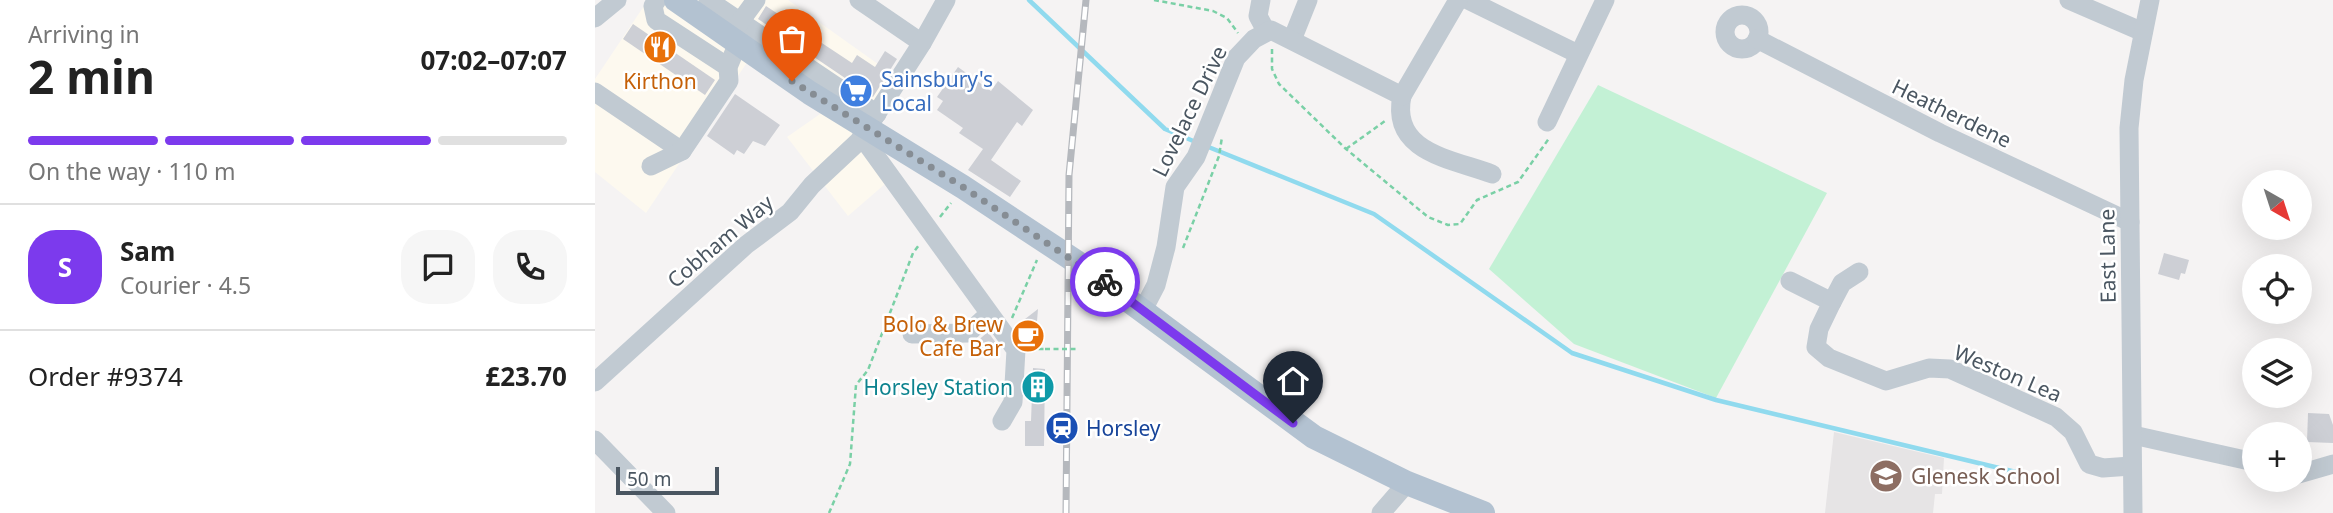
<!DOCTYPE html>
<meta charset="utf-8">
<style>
:root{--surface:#fff;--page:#f6f6f6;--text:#222;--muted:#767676;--line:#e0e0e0;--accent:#7c3aed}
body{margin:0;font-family:"Noto Sans",sans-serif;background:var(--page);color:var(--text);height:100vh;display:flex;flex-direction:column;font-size:26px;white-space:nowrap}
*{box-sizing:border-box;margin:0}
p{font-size:23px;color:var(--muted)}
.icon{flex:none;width:38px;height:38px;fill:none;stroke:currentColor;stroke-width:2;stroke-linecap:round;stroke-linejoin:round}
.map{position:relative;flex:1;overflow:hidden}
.sheet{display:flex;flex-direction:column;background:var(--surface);width:595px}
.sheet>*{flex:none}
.needle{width:46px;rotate:141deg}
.buttons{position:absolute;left:1647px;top:170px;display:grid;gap:14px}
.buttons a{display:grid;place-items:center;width:70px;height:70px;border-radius:50%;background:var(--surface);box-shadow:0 7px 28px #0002;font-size:35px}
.scale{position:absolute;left:21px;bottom:18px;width:103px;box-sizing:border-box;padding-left:7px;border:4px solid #4a5661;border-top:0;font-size:19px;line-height:24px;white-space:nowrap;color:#4a5661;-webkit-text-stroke:5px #fff;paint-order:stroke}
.pin{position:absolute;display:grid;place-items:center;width:60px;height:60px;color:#fff;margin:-72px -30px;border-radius:50% 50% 50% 0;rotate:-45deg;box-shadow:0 0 7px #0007}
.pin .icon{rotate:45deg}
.courier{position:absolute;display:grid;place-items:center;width:70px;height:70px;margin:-35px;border:5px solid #7c3aed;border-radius:50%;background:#fff;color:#222;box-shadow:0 2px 9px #0007}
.head em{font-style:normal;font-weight:700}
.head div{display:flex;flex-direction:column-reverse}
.head{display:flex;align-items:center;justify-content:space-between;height:119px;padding:0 28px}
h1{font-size:46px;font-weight:700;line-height:52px}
.bar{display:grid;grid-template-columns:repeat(4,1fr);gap:10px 7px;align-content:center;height:84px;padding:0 28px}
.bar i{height:9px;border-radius:5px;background:var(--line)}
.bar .on{background:var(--accent)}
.bar p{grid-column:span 4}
.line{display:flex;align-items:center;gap:18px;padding:0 28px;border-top:2px solid var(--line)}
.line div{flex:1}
.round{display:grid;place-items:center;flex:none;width:74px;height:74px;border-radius:28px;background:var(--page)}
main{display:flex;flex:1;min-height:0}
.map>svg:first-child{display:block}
.commercial{fill:#fdf9ef}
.education{fill:#e6e4e5}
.green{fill:#c3f1d5}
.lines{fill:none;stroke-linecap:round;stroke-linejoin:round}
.stream{stroke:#90daee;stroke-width:4.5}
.building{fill:#cdcfd5}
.path{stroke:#7ad0a6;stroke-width:2.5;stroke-dasharray:5 3.5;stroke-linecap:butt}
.minor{stroke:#c1cad2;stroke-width:19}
.major{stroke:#b3c2d1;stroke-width:24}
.rail-casing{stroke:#b5b8bd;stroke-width:7}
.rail{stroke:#fff;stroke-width:4.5;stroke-dasharray:13;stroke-linecap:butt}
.path-bridge{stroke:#7ad0a6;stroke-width:2.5;stroke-dasharray:5 3.5;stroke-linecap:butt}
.done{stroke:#868d94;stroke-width:7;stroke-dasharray:0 12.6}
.route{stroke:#7c3aed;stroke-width:9}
.labels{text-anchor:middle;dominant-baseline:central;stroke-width:5;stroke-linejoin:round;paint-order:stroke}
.shop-label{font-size:21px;fill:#366cbe;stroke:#fff;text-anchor:start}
.food-label{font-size:21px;fill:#c56008;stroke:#fff}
.street-label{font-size:21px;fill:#4a5661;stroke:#fff}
.culture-label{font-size:21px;fill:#0d838f;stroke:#fff;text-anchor:end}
.transit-label{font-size:21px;fill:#164399;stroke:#fff;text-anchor:start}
.education-label{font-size:21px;fill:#785e54;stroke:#fff;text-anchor:start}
</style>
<main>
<section class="sheet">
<div class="head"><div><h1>2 min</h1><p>Arriving in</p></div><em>07:02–07:07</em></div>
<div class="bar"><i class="on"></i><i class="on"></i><i class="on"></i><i></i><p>On the way · 110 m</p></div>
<div class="line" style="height:126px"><b class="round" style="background:var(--accent);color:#fff">S</b><div><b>Sam</b><p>Courier · 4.5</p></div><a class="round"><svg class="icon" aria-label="chat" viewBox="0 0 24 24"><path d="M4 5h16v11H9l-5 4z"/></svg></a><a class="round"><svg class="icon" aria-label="phone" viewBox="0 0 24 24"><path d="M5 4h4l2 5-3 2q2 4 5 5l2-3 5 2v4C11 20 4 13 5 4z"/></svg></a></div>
<div class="line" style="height:91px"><div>Order #9374</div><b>£23.70</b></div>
</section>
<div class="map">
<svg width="1738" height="513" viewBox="0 0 1738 513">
<rect width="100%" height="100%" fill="#f5f3f3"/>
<path class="commercial" d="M 53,0 L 193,0 L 297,74 L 256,138 L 290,184 L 253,216 L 192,137 L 228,112 L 153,61 L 51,213 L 0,172 L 0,79 Z"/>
<path class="education" d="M 1239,432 L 1349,458 L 1347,494 L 1340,494 L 1338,513 L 1230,513 Z"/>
<path class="green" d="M 1003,85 L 1232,193 L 1121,398 L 979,344 L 894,269 Z"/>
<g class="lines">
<g class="stream">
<path d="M 434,0 L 570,129 L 603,143"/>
<path d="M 611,146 L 779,214 L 977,353 L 1121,400 L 1425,473"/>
</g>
</g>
<g class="building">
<path d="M 171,6 L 257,63 L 262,55 L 280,67 L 290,51 L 302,59 L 278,97 L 163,19 Z"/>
<path d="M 38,24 L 120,80 L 110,95 L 28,39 Z"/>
<path d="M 363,67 L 396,91 L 403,81 L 438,110 L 427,126 L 422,122 L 396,160 L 426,181 L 415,197 L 373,170 L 388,149 L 364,133 L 368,128 L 342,110 L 348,101 L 342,97 Z"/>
<path d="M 140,94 L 185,125 L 170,146 L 158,141 L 149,154 L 142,150 L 139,155 L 112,136 Z"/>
<path d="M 1569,253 L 1594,260 L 1590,274 L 1586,273 L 1584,280 L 1563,274 Z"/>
<path d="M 443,309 L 440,346 L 421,326 Z"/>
<path d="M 393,332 L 404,347 L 393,356 L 381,342 Z"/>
<path d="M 438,368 L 450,369 L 449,446 L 430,446 L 430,421 L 436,421 Z"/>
<path d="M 1713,413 L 1734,414 L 1738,425 L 1738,443 L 1712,442 Z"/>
</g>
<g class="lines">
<g class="path">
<path d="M 559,0 L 618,11 L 632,18 L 643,33"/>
<path d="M 677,49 L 677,69 L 684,84 L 751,149 L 833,217 L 853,225 L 865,224 L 882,200 L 923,182 L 955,137"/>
<path d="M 751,149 L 790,121"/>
<path d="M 345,217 L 356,203"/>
<path d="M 588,248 L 624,156 L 627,137"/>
<path d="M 417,318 L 442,260"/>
<path d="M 435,349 L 450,349"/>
<path d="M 234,513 L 255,464 L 261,385 L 273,370 L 318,253 L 324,245"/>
</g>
<g class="minor">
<path d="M 62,0 L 58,6 L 61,20 L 133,67"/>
<path d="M 113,0 L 282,114"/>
<path d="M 264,0 L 327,43"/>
<path d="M 666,0 L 663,16 L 671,31"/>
<path d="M 873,0 L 983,54"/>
<path d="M 1474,0 L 1548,32"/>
<circle cx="1147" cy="32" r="17"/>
<path d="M 0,18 L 22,0"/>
<path d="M 139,30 L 161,0"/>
<path d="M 1162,39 L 1345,133 L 1535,222"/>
<path d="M 697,40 L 713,0"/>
<path d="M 0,92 L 87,151"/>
<path d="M 807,96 C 795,153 858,159 897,174"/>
<path d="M 952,122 L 1010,0"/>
<path d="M 267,137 L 421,350 L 418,402 L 407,421"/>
<path d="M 56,166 L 87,151 L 134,81 L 133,67 L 143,43"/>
<path d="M 1195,281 L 1237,302 L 1224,329 L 1221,347 L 1234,358 L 1291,381 L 1334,368 L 1355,369 L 1461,417 L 1478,432 L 1494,464 L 1508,468 L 1536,466"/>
<path d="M 1237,302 L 1247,283 L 1264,272"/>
<path d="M 548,310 L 561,285 L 571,247 L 580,187 L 601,157 L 641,58 L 659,39 L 676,30 L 807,96 L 863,0"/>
<path d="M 317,334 L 373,333 L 394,314"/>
<path d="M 0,382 L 151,245 L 195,212 L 217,185 L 264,141 L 327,43 L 351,0"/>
<path d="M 1538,435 L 1659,462"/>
<path d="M 0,440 L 71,513"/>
<path d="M 1704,474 L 1738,464"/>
<path d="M 786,513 L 812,483"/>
<path d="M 1538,513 L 1534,128 L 1539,80 L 1555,0"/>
</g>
<path class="major" d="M 81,0 L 215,93 L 368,187 L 480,261 L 719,437 L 812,483 L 888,513"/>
<defs>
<path id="rail" d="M 471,513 L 474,175 L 491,0"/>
</defs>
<use href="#rail" class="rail-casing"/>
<use href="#rail" class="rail"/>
<path class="path-bridge" d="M 450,349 L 484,349"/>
</g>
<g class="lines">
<path class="done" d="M 197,81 L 368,187 L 510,282"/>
<path class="route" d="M 510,282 L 698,423"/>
</g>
<defs>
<symbol id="restaurant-disc" viewBox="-11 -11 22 22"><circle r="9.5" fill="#e8710a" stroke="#fff"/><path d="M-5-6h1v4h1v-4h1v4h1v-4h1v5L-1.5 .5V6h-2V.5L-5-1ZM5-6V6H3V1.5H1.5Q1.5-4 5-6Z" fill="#fff"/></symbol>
<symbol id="supermarket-disc" viewBox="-11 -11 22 22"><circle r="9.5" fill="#3f7fe0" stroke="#fff"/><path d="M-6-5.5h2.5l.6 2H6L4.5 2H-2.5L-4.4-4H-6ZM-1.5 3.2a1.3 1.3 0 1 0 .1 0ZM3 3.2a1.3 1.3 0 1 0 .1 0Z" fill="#fff"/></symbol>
<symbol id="cafe-disc" viewBox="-11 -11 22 22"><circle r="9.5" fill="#e8710a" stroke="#fff"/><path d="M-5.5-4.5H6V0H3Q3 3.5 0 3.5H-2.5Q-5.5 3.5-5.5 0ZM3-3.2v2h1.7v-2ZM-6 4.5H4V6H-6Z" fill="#fff"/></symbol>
<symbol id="building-disc" viewBox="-11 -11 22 22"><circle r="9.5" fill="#0f9aa8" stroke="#fff"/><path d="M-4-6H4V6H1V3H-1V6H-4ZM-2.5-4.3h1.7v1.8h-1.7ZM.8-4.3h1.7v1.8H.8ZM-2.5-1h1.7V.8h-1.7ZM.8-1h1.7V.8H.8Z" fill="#fff"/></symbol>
<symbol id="station-disc" viewBox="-11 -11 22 22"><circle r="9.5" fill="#1a4fb4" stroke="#fff"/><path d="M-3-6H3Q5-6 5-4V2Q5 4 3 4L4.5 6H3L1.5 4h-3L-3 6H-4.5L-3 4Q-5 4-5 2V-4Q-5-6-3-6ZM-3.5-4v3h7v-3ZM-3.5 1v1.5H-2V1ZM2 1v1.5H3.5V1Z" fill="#fff"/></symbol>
<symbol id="school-disc" viewBox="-11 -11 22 22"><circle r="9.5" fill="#8d6e63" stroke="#fff"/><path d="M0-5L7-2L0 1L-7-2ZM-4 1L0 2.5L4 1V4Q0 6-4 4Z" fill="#fff"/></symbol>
</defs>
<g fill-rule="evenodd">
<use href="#restaurant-disc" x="46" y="28" width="38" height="38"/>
<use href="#supermarket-disc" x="242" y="72" width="38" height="38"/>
<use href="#cafe-disc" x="414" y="317" width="38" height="38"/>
<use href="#building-disc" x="424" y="368" width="38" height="38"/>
<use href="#station-disc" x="448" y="409" width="38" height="38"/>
<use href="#school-disc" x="1272" y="457" width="38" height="38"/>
</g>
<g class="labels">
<g class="shop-label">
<text x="286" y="79">Sainsbury's<tspan x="286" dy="24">Local</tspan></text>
</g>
<g class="food-label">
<text x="65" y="81">Kirthon</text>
<text x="408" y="324" text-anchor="end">Bolo &amp; Brew<tspan x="408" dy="24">Cafe Bar</tspan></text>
</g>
<g class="street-label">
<text transform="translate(594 111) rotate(-64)">Lovelace Drive</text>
<text transform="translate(1357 113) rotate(26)">Heatherdene</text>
<text transform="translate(125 241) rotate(-40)">Cobham Way</text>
<text transform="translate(1512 256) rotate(-91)">East Lane</text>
<text transform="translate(1413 373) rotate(23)">Weston Lea</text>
</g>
<g class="culture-label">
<text x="418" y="387">Horsley Station</text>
</g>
<g class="transit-label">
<text x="491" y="428">Horsley</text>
</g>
<g class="education-label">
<text x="1316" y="476">Glenesk School</text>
</g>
</g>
</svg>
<div class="buttons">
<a><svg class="needle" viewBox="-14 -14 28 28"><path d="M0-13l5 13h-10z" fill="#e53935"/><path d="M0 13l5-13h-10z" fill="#767676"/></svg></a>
<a><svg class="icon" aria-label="locate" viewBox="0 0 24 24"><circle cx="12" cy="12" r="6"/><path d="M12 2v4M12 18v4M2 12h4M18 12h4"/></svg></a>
<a><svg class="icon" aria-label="layers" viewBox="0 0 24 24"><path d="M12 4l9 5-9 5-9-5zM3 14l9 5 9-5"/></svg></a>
<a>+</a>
</div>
<div class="scale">50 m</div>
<div class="pin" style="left:197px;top:81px;background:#ea580c"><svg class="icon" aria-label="bag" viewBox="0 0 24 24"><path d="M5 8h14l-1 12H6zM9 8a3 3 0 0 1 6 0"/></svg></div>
<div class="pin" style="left:698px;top:423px;background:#1f2937"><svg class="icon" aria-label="home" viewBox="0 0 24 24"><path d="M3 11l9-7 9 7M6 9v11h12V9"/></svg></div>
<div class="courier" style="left:510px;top:282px"><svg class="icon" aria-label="bike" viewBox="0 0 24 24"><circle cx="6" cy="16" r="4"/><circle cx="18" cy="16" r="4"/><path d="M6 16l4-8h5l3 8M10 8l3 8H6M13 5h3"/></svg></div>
</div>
</main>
